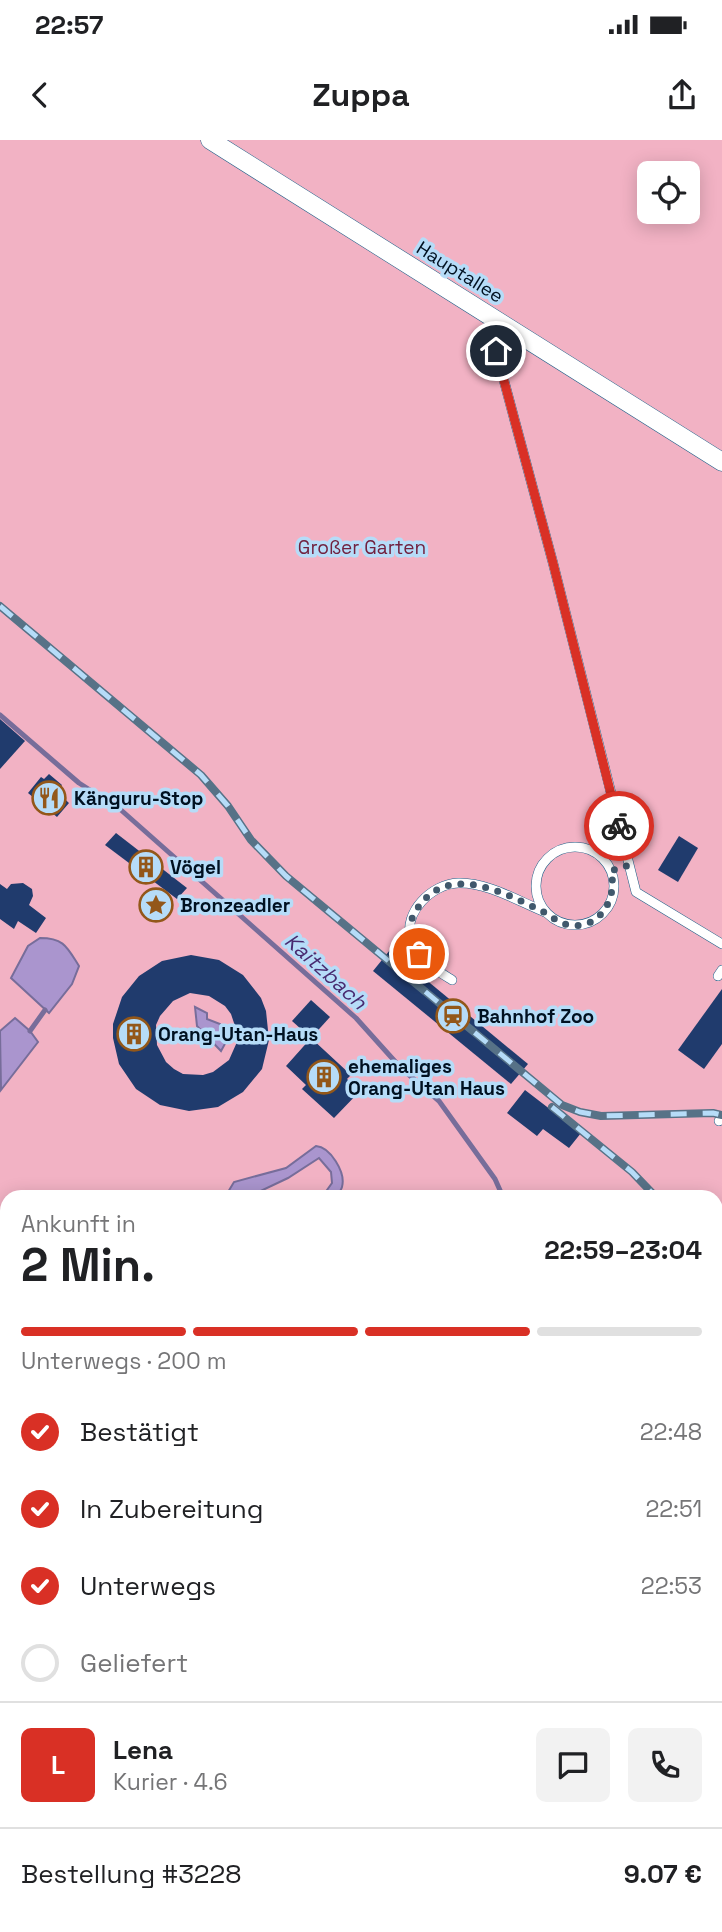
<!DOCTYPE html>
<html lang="de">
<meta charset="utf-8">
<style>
:root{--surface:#fff;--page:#f2f2f2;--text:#202124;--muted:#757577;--line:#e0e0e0;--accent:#d93025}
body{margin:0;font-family:"Space Grotesk",sans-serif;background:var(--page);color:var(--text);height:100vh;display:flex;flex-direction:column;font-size:26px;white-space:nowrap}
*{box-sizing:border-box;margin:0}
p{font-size:23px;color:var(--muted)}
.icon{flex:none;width:38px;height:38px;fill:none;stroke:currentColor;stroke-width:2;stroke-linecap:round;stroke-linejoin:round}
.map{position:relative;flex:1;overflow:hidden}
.side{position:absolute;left:0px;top:1050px;width:723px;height:742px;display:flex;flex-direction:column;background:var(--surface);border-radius:21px 21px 0 0;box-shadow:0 4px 18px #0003}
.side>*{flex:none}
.fabs{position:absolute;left:637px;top:21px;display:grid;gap:14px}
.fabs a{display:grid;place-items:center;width:63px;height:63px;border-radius:10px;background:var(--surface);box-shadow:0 4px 18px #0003;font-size:35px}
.pin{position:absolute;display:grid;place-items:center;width:60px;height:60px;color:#fff;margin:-30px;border:4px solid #fff;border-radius:50%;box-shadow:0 2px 7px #0007}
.courier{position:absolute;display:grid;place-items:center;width:70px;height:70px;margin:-35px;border:5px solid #d93025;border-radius:50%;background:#fff;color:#222;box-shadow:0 2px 9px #0007}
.head em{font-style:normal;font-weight:600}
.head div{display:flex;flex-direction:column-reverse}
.head{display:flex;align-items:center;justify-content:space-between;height:119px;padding:0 21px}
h1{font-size:46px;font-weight:600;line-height:52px}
.bar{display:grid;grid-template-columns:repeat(4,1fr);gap:10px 7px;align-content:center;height:84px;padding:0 21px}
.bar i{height:9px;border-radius:5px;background:var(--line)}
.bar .current{background:var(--accent)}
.bar p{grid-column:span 4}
.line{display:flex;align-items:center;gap:18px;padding:0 21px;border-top:2px solid var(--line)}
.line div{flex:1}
.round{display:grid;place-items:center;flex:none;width:74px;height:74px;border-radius:10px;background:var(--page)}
ol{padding:0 21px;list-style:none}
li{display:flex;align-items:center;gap:21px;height:77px}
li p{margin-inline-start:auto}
li .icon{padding:7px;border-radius:50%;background:var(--accent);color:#fff;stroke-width:4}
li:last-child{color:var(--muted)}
li i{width:38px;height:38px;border:4px solid var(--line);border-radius:50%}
.status{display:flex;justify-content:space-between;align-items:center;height:49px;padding:0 35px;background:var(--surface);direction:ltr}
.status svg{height:19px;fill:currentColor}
header{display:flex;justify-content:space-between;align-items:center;height:91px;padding:0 21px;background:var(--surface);font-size:32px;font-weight:600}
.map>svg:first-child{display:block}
.green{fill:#f2b2c4;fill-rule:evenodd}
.water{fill:#aa95ce;stroke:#776d9a;stroke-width:2}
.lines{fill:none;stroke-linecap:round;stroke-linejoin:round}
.stream{stroke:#776d9a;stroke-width:5}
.building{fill:#203b6d;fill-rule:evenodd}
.lane-casing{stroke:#1e5f88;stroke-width:10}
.street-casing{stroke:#1e5f88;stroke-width:19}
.secondary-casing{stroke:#1e5f88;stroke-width:28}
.lane{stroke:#fff;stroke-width:9}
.street{stroke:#fff;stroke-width:18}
.secondary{stroke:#fff;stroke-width:26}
.tram{stroke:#577287;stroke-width:2}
.rail-casing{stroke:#577287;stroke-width:8}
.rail{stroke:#b6dcf8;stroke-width:5;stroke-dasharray:16;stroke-linecap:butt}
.done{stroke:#40586c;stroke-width:7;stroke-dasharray:0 12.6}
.route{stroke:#d93025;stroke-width:9}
.labels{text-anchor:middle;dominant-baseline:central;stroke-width:7;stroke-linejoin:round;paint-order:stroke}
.street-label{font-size:19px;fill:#001121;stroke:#b6dcf8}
.park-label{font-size:19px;fill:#71213f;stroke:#b6dcf8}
.poi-label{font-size:19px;font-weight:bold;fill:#001121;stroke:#b6dcf8;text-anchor:start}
.water-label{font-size:21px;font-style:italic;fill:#492b70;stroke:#b6dcf8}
</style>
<div class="status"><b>22:57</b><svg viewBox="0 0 49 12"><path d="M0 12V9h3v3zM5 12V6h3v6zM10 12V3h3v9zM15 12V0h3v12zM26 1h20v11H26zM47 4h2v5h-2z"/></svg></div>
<header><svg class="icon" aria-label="back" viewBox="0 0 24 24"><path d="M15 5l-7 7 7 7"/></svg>Zuppa<svg class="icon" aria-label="share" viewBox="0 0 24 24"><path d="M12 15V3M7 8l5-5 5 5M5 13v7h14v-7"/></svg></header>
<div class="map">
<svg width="722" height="1792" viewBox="0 0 722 1792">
<rect width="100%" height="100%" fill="#b6dcf8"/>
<path class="green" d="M 0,0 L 722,0 L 722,1713 L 716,1709 L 716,1057 L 7,1057 L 7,1263 L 0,1259 ZM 649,33 L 688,33 L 688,72 L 649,72 Z"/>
<g class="water">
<path d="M 40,798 C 64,798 67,807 79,826 L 72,844 L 49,873 L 11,838 L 28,806 Z"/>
<path d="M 195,867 L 207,873 L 207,879 L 220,884 L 226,902 L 221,911 L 197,886 Z"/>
<path d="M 15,878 L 30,891 L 38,902 L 1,950 L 0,891 Z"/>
<path d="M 316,1006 C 330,1007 346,1032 342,1047 C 341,1051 338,1054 335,1057 L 322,1057 L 332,1043 L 331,1032 L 319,1018 L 288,1038 L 248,1057 L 225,1057 L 234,1042 L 286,1028 Z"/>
</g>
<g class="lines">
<g class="stream">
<path d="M 0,575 L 79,643 L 121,670 L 356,878 L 400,927 L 439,961 L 495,1039 L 503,1057"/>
<path d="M 30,891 L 45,870"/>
<path d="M 716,1498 L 722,1510"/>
</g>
</g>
<g class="building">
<path d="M 0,579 L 25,601 L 0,629 Z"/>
<path d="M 49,634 L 62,645 L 57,652 L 69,663 L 57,677 L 28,653 L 41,637 L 44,639 Z"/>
<path d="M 116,693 L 187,748 L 177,759 L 105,705 Z"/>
<path d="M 679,696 L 698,708 L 678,742 L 658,730 Z"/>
<path d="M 23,743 L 32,749 L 33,756 L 29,765 L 46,778 L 36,793 L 18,781 L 14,789 L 0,779 L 0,744 L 7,749 L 11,744 Z"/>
<path d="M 390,810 L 528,924 L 511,944 L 373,831 Z"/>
<path d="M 191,815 L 219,820 L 243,835 L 261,858 L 266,871 L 269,900 L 262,929 L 243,952 L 218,967 L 189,971 L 160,965 L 136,949 L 119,924 L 113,898 L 113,884 L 122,857 L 139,836 L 162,821 ZM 190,853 L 209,856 L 225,866 L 231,874 L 237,892 L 237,902 L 229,920 L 213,932 L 203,935 L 183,934 L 174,929 L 166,922 L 157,905 L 156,885 L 160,876 L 173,861 Z"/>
<path d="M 722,849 L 722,904 L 704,929 L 678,910 Z"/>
<path d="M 311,860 L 330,877 L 311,898 L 292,881 Z"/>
<path d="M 311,898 L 351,935 L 347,939 L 360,951 L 334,978 L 302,949 L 306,945 L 286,926 Z"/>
<path d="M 525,950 L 581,993 L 569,1008 L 543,989 L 537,996 L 507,973 Z"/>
<path d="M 7,1595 L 7,1647 L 0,1660 L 0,1608 Z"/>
<path d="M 0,1778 L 7,1781 L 7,1785 L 14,1785 L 28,1792 L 0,1792 Z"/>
<path d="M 178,1785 L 207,1785 L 203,1792 L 174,1792 Z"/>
<path d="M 332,1785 L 362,1785 L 358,1792 L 329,1792 Z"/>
<path d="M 552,1785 L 573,1785 L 569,1792 L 547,1792 Z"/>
</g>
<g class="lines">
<defs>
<g id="lane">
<path d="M 511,188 L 496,211 L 553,423 L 636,752 L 722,804"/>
<circle cx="575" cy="746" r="39"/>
<path d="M 718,836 L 722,830"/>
<path d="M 452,840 C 436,830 417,819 411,799 C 403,772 432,744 458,743 C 487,742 518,761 545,772"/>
<path d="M 719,981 L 722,979"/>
<path d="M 591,1792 L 595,1785"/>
</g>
<g id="street">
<path d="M 210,0 L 722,322"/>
<path d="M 0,1580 L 7,1566"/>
<path d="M 0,1761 L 7,1765"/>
<path d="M 44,1785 L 57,1792"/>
<path d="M 482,1785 L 487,1792"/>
<path d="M 158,1792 L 161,1785"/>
<path d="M 268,1792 L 271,1785"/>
</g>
<g id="secondary">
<path d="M 0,1306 L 7,1310"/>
<path d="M 716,1759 L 722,1763"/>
</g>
</defs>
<use href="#lane" class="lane-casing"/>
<use href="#street" class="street-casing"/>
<use href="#secondary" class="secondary-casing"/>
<use href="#lane" class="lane"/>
<use href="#street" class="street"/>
<use href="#secondary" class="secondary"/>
<g class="tram">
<path d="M 0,1310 L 7,1315"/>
<path d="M 716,1754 L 722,1758"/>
</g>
<defs>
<g id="rail">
<path d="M 0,466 L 201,635 L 228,666 L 251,700 L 286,736 L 562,965 L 580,972 L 601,976 L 713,973 L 722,975"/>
<path d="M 552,967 L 632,1032 L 656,1057"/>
<path d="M 716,1095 L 722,1094"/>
<path d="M 716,1192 L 722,1226"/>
</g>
</defs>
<use href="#rail" class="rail-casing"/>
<use href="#rail" class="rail"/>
</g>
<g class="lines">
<path class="done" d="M 419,814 C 410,798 406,785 417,769 C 448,722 502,752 542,771 C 550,775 556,781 565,784 C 598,793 618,760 611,731 L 629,725 L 619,686"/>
<path class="route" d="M 496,211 L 553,423 L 619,686"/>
</g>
<defs>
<symbol id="restaurant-ring" viewBox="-11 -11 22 22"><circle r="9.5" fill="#b6dcf8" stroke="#935719" stroke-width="1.5"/><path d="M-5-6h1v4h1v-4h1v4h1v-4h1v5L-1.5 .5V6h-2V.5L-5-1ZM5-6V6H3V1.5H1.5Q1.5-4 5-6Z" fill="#935719"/></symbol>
<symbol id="building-ring" viewBox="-11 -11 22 22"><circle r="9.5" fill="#b6dcf8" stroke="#935719" stroke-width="1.5"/><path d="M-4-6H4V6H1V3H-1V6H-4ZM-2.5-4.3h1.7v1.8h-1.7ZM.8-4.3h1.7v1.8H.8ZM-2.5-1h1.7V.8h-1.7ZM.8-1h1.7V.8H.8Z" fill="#935719"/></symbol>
<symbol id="sight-ring" viewBox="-11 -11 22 22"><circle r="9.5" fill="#b6dcf8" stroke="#935719" stroke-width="1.5"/><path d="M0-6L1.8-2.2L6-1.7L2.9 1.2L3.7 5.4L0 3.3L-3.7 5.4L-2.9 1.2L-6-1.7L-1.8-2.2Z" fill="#935719"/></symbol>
<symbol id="station-ring" viewBox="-11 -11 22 22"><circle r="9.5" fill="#b6dcf8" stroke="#935719" stroke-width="1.5"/><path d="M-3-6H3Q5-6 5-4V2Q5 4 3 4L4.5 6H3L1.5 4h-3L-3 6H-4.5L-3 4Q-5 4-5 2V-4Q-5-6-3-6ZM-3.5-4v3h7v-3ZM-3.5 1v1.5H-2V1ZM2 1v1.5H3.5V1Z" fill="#935719"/></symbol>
</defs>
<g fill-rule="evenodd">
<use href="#restaurant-ring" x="30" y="639" width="38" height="38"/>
<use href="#building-ring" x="127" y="708" width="38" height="38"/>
<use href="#sight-ring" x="137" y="746" width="38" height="38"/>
<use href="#station-ring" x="434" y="857" width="38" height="38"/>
<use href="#building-ring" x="115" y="875" width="38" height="38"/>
<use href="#building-ring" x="305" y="918" width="38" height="38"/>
</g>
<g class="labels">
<g class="street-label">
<text transform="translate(460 132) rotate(32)">Hauptallee</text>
</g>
<g class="park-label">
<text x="362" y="407">Großer Garten</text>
</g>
<g class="poi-label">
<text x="74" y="658">Känguru-Stop</text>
<text x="170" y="727">Vögel</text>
<text x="180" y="765">Bronzeadler</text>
<text x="477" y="876">Bahnhof Zoo</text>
<text x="158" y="894">Orang-Utan-Haus</text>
<text x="348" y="926">ehemaliges<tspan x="348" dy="22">Orang-Utan Haus</tspan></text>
</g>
<g class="water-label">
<text transform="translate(326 831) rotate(42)">Kaitzbach</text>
</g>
</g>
</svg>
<div class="fabs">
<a><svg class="icon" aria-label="locate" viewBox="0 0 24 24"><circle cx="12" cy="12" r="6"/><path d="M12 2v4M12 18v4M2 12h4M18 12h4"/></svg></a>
</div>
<div class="pin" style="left:419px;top:814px;background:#ea580c"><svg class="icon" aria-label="bag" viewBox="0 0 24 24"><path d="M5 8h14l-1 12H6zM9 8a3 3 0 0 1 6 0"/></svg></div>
<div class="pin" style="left:496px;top:211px;background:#1f2937"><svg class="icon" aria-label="home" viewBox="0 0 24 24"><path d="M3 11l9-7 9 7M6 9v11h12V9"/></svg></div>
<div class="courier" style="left:619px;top:686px"><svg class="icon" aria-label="bike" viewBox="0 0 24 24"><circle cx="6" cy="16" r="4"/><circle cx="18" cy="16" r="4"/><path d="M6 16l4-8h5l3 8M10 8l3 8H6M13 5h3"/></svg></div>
<section class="side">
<div class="head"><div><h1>2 Min.</h1><p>Ankunft in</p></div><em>22:59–23:04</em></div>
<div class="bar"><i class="current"></i><i class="current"></i><i class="current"></i><i></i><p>Unterwegs · 200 m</p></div>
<ol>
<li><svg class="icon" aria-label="check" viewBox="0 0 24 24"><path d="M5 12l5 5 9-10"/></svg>Bestätigt<p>22:48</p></li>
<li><svg class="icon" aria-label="check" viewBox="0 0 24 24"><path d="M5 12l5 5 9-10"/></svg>In Zubereitung<p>22:51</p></li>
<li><svg class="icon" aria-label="check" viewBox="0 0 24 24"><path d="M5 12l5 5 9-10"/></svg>Unterwegs<p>22:53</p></li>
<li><i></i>Geliefert</li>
</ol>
<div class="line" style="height:126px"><b class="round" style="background:var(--accent);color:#fff">L</b><div><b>Lena</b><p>Kurier · 4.6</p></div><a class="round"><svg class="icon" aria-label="chat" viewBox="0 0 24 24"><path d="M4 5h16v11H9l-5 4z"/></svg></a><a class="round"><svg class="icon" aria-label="phone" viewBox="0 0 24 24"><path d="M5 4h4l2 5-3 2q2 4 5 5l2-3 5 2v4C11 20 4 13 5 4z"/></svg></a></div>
<div class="line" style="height:91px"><div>Bestellung #3228</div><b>9.07 €</b></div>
</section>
</div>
